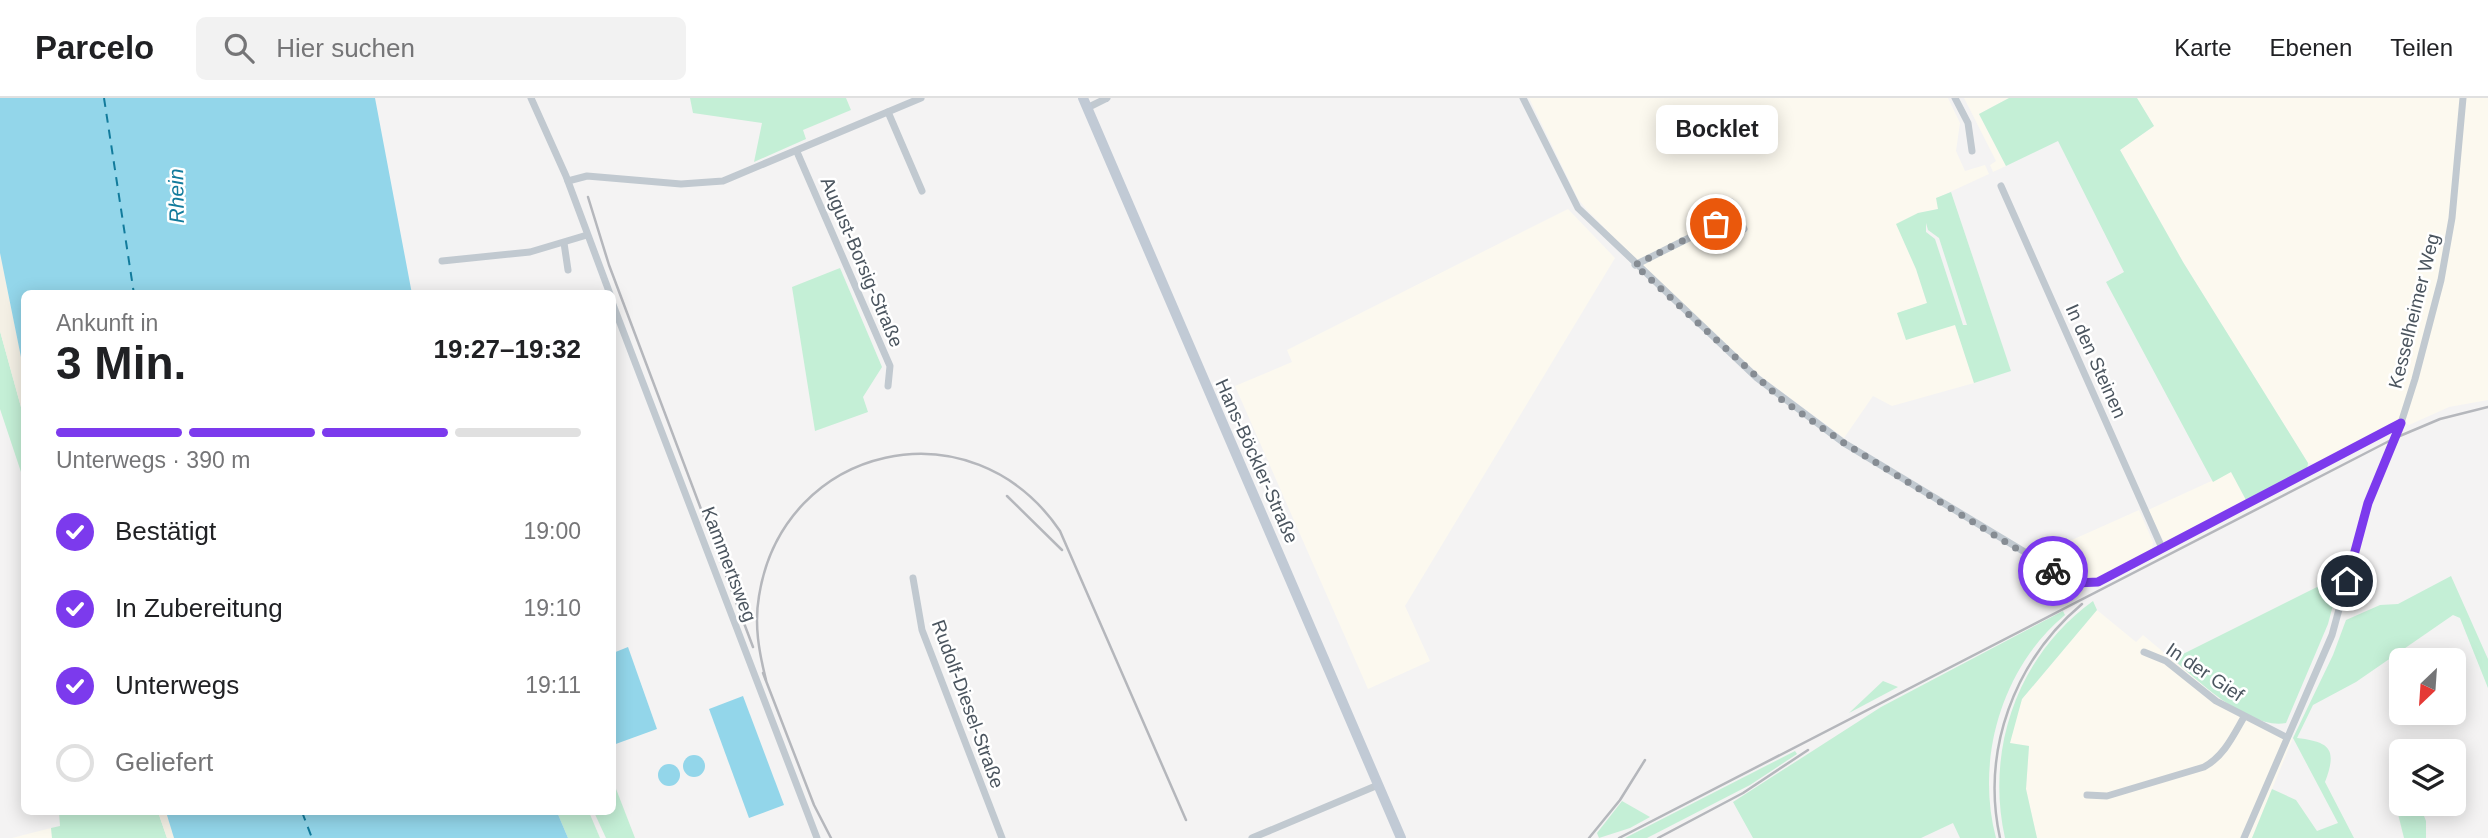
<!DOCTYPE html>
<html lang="de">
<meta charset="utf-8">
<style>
:root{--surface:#fff;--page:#f2f2f2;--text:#202124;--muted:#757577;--line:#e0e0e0;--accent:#7c3aed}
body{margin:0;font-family:Helvetica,sans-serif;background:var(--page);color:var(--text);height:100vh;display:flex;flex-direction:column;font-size:26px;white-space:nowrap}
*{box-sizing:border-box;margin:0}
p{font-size:23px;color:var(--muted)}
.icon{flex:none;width:38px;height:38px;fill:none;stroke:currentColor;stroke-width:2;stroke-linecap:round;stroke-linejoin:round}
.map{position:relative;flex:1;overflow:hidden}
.details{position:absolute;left:21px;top:192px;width:595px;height:525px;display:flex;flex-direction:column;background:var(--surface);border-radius:10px;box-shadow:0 4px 18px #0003}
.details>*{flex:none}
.needle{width:46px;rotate:205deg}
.fabs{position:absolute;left:2389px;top:550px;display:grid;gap:14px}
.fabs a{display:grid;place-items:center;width:77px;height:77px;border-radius:10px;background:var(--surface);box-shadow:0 4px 18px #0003;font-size:35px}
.pin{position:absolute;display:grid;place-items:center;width:60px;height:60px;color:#fff;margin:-30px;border:4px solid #fff;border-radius:50%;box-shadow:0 2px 7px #0007}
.courier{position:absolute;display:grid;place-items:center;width:70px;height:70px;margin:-35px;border:5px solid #7c3aed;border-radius:50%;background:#fff;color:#222;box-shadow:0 2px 9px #0007}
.bubble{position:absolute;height:49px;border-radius:10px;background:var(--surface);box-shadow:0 4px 18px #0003;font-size:23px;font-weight:700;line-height:49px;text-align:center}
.overview em{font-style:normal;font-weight:700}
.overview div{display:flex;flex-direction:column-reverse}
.overview{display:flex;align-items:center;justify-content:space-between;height:119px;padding:0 35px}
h1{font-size:46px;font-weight:700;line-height:52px}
.bar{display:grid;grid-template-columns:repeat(4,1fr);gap:10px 7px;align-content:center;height:84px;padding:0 35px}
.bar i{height:9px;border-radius:5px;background:var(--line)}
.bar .selected{background:var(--accent)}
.bar p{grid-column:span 4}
ol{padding:0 35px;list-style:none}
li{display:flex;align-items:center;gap:21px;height:77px}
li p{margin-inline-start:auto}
li .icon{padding:7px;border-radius:50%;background:var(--accent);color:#fff;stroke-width:4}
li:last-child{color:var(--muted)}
li i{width:38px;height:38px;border:4px solid var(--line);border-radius:50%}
header{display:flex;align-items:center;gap:42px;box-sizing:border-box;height:98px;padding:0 35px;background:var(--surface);border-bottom:2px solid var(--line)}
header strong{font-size:33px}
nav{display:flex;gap:38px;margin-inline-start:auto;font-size:24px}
.search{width:490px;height:63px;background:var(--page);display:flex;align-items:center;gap:18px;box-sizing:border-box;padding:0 24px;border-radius:10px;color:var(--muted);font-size:26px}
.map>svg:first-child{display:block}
.commercial{fill:#fcf9ef}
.green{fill:#c4efd6;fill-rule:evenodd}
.sand{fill:#f4f0e5}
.water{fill:#93d6ea}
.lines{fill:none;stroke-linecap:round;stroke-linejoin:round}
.ferry{stroke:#127b9c;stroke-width:2;stroke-dasharray:9 7;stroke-linecap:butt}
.street{stroke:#c1c9d0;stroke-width:7}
.secondary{stroke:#c1cad5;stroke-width:10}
.rail{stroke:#b5b7bc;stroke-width:2.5}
.done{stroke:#868c93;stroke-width:7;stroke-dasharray:0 12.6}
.route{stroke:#7c3aed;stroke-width:9}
.labels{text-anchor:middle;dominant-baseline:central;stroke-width:5;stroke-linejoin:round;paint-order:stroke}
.street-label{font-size:19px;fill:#4b555f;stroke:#fff}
.water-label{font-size:21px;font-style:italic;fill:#127b9c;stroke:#fff}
</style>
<header>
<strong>Parcelo</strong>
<div class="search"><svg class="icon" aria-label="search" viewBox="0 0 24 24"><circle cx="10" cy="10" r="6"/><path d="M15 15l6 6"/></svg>Hier suchen</div>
<nav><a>Karte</a><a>Ebenen</a><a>Teilen</a></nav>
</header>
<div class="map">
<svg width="2488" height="740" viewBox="0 0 2488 740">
<rect width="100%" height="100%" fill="#f4f3f3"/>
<g class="commercial">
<path d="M 1529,0 L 1948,0 L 1960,25 L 1956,53 L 1965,73 L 1985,67 L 1989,76 L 1937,100 L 1938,111 L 1918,115 L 1901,137 L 1916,171 L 1927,205 L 1898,215 L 1955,226 L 1974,285 L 1892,308 L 1873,298 L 1844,340 L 1762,279 L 1656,182 L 1587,112 L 1578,101 Z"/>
<path d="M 1964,0 L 2009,0 L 1979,16 L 2006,68 L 1993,74 L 1990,67 L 1996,63 Z"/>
<path d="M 2137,0 L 2488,0 L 2488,302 L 2449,309 L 2409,327 L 2398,322 L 2318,366 L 2308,365 L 2183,164 L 2120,52 L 2154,28 Z"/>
<path d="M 1568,111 L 1615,160 L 1405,508 L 1430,563 L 1368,591 L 1235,288 L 1292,264 L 1287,252 Z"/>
<path d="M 2231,374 L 2246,402 L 2168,443 L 2163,442 L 2148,412 Z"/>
<path d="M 2139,412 L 2153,444 L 2152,451 L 2093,481 L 2080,481 L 2036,458 Z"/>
<path d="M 2097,512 L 2136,544 L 2143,537 L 2218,600 L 2293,640 L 2252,740 L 2037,740 L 2026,691 L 2029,648 L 2010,645 L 2013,626 L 2022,601 Z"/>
<path d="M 51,730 L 52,740 L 12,740 Z"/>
</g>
<g class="green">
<path d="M 690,0 L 846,0 L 851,12 L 803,32 L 806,41 L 754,64 L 762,25 L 693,15 Z"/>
<path d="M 2009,0 L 2137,0 L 2154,28 L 2120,52 L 2183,164 L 2308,365 L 2307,372 L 2246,402 L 2231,374 L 2213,384 L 2106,184 L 2124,174 L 2058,43 L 2006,68 L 1979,16 Z"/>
<path d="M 1951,94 L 2011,273 L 1974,285 L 1955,227 L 1906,242 L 1897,215 L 1927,205 L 1916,171 L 1896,126 L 1918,115 L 1938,111 L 1936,100 ZM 1926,125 L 1928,132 L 1939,140 L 1967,227 L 1963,227 L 1935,141 L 1926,134 Z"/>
<path d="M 840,170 L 882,269 L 863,299 L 868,314 L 815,333 L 792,189 Z"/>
<path d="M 0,233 L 24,320 L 24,383 L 0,311 Z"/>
<path d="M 2341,477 L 2328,526 L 2286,625 C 2250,632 2199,584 2173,561 Z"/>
<path d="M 2451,478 L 2488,561 L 2488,590 L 2460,520 L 2453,517 L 2356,584 L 2313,607 L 2297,640 C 2329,644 2338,650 2325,684 L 2354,740 L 2252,740 L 2272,691 L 2296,702 L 2317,733 L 2338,725 L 2293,640 L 2333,557 L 2346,522 L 2380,507 L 2398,506 Z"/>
<path d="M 2093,503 L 2097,512 L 2022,601 L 2010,645 L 2029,648 L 2026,691 L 2037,740 L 2005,740 C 1985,651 2018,557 2093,503 Z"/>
<path d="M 2063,513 L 2065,517 C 2002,569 1975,661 1996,740 L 1960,740 L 1953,725 L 1921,740 L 1753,740 L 1733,704 L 1881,609 Z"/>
<path d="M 1883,583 L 1898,589 L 1849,615 Z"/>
<path d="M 1795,653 L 1797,656 L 1750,687 L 1647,740 L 1625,740 Z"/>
<path d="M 613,683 L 635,740 L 606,740 L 594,714 L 612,714 Z"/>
<path d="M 2401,700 L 2401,705 L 2419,705 L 2426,723 L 2426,740 L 2404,740 L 2395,704 Z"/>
<path d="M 1622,703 L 1650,719 L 1630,730 L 1599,740 L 1597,735 Z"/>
<path d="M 59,714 L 158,714 L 167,740 L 52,740 L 51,730 L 60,728 Z"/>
<path d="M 557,714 L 589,714 L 600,740 L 568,740 Z"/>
</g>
<g class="sand">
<path d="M 0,155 L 24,274 L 24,320 L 0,233 Z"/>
<path d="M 158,714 L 166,714 L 174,740 L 167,740 Z"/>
</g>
<g class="water">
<path d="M 0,0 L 375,0 L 412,196 L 24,196 L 24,274 L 0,155 Z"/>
<path d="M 628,549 L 657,631 L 613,647 L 613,555 Z"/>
<path d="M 743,598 L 784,707 L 749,720 L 709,611 Z"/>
<circle cx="694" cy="668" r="11"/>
<circle cx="669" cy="677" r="11"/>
<path d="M 166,714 L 557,714 L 568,740 L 174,740 Z"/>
</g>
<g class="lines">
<g class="ferry">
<path d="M 104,0 L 134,196"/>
<path d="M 302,714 L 312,740"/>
</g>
<g class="street">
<path d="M 531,0 L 566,78 L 610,196"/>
<path d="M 1523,0 L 1578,110 L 1757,280 L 1844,345 L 2076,485 L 2098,484 L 2401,325"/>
<path d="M 1955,0 L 1968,25 L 1972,53"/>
<path d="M 1087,10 L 1107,0"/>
<path d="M 888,14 L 922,93"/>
<path d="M 797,54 L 890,268 L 888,288"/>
<path d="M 568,83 L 587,78 L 681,86 L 723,83 L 921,0"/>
<path d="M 2001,88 L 2162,450"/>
<path d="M 1731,104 L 1737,116"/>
<path d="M 564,145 L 568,172"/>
<path d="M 442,163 L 530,154 L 587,137"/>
<path d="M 1635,167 L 1737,116 L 1744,131"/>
<path d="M 612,204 L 817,740"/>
<path d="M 913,480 L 922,532 L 1002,740"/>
<path d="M 2144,554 L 2166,563 L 2216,603 L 2286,639"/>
<path d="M 2087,697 L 2107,698 L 2204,669 C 2224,658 2233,638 2244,619"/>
<path d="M 1252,740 L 1378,687"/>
<path d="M 2244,740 L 2332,537 L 2368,405 L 2401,325 L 2415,281 L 2441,182 L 2452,120 L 2463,0"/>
</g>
<path class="secondary" d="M 1083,0 L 1401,740"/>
<g class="rail">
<path d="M 588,99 L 609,167 L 753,549"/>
<path d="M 1007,398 L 1062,452"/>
<path d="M 763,575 L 814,707 L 831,740"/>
<path d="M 766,582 C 759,554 754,527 759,498 C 783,346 972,303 1060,433 L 1186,722"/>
<path d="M 1589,740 L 1620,702 L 1645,662"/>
<path d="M 1619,740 L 2395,340 L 2440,321 L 2488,309"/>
<path d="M 1658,740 L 1743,695 L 1808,652"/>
<path d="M 2000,740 C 1981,653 2014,563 2082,506"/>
</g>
</g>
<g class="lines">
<path class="done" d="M 1716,126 L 1635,167 L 1782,302 L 1844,345 L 2053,473"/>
<path class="route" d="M 2053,473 L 2076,485 L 2098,484 L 2401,325 L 2368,405 L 2347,483"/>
</g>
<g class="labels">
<g class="street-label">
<text transform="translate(862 164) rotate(67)">August-Borsig-Straße</text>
<text transform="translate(2414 213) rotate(-76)">Kesselheimer Weg</text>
<text transform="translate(2096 263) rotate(66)">In den Steinen</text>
<text transform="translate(1257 363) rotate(66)">Hans-Böckler-Straße</text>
<text transform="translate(729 466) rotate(69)">Kammertsweg</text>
<text transform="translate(2205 574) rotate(34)">In der Gief</text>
<text transform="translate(968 606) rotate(70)">Rudolf-Diesel-Straße</text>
</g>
<g class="water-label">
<text transform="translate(176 98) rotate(-91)">Rhein</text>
</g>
</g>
</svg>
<div class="fabs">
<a><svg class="needle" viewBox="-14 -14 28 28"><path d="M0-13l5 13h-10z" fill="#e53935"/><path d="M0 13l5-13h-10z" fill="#757577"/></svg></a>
<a><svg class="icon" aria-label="layers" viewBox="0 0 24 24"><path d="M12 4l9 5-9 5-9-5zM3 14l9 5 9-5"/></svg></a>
</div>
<div class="pin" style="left:1716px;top:126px;background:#ea580c"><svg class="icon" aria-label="bag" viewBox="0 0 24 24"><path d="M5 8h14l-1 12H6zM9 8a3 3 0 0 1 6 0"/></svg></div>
<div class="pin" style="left:2347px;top:483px;background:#1f2937"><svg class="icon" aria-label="home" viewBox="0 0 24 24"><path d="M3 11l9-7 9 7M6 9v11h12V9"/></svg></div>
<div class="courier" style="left:2053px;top:473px"><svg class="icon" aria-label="bike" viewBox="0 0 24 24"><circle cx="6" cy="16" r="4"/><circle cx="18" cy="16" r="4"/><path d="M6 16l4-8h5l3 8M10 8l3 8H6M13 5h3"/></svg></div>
<div class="bubble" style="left:1656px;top:7px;width:122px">Bocklet</div>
<section class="details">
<div class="overview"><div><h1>3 Min.</h1><p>Ankunft in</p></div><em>19:27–19:32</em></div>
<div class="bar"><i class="selected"></i><i class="selected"></i><i class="selected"></i><i></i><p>Unterwegs · 390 m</p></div>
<ol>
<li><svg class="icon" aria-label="check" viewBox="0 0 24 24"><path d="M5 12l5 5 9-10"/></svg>Bestätigt<p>19:00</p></li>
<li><svg class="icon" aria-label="check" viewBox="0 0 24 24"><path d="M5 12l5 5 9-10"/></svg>In Zubereitung<p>19:10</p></li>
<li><svg class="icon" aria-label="check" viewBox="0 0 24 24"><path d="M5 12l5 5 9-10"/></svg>Unterwegs<p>19:11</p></li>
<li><i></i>Geliefert</li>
</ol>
</section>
</div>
